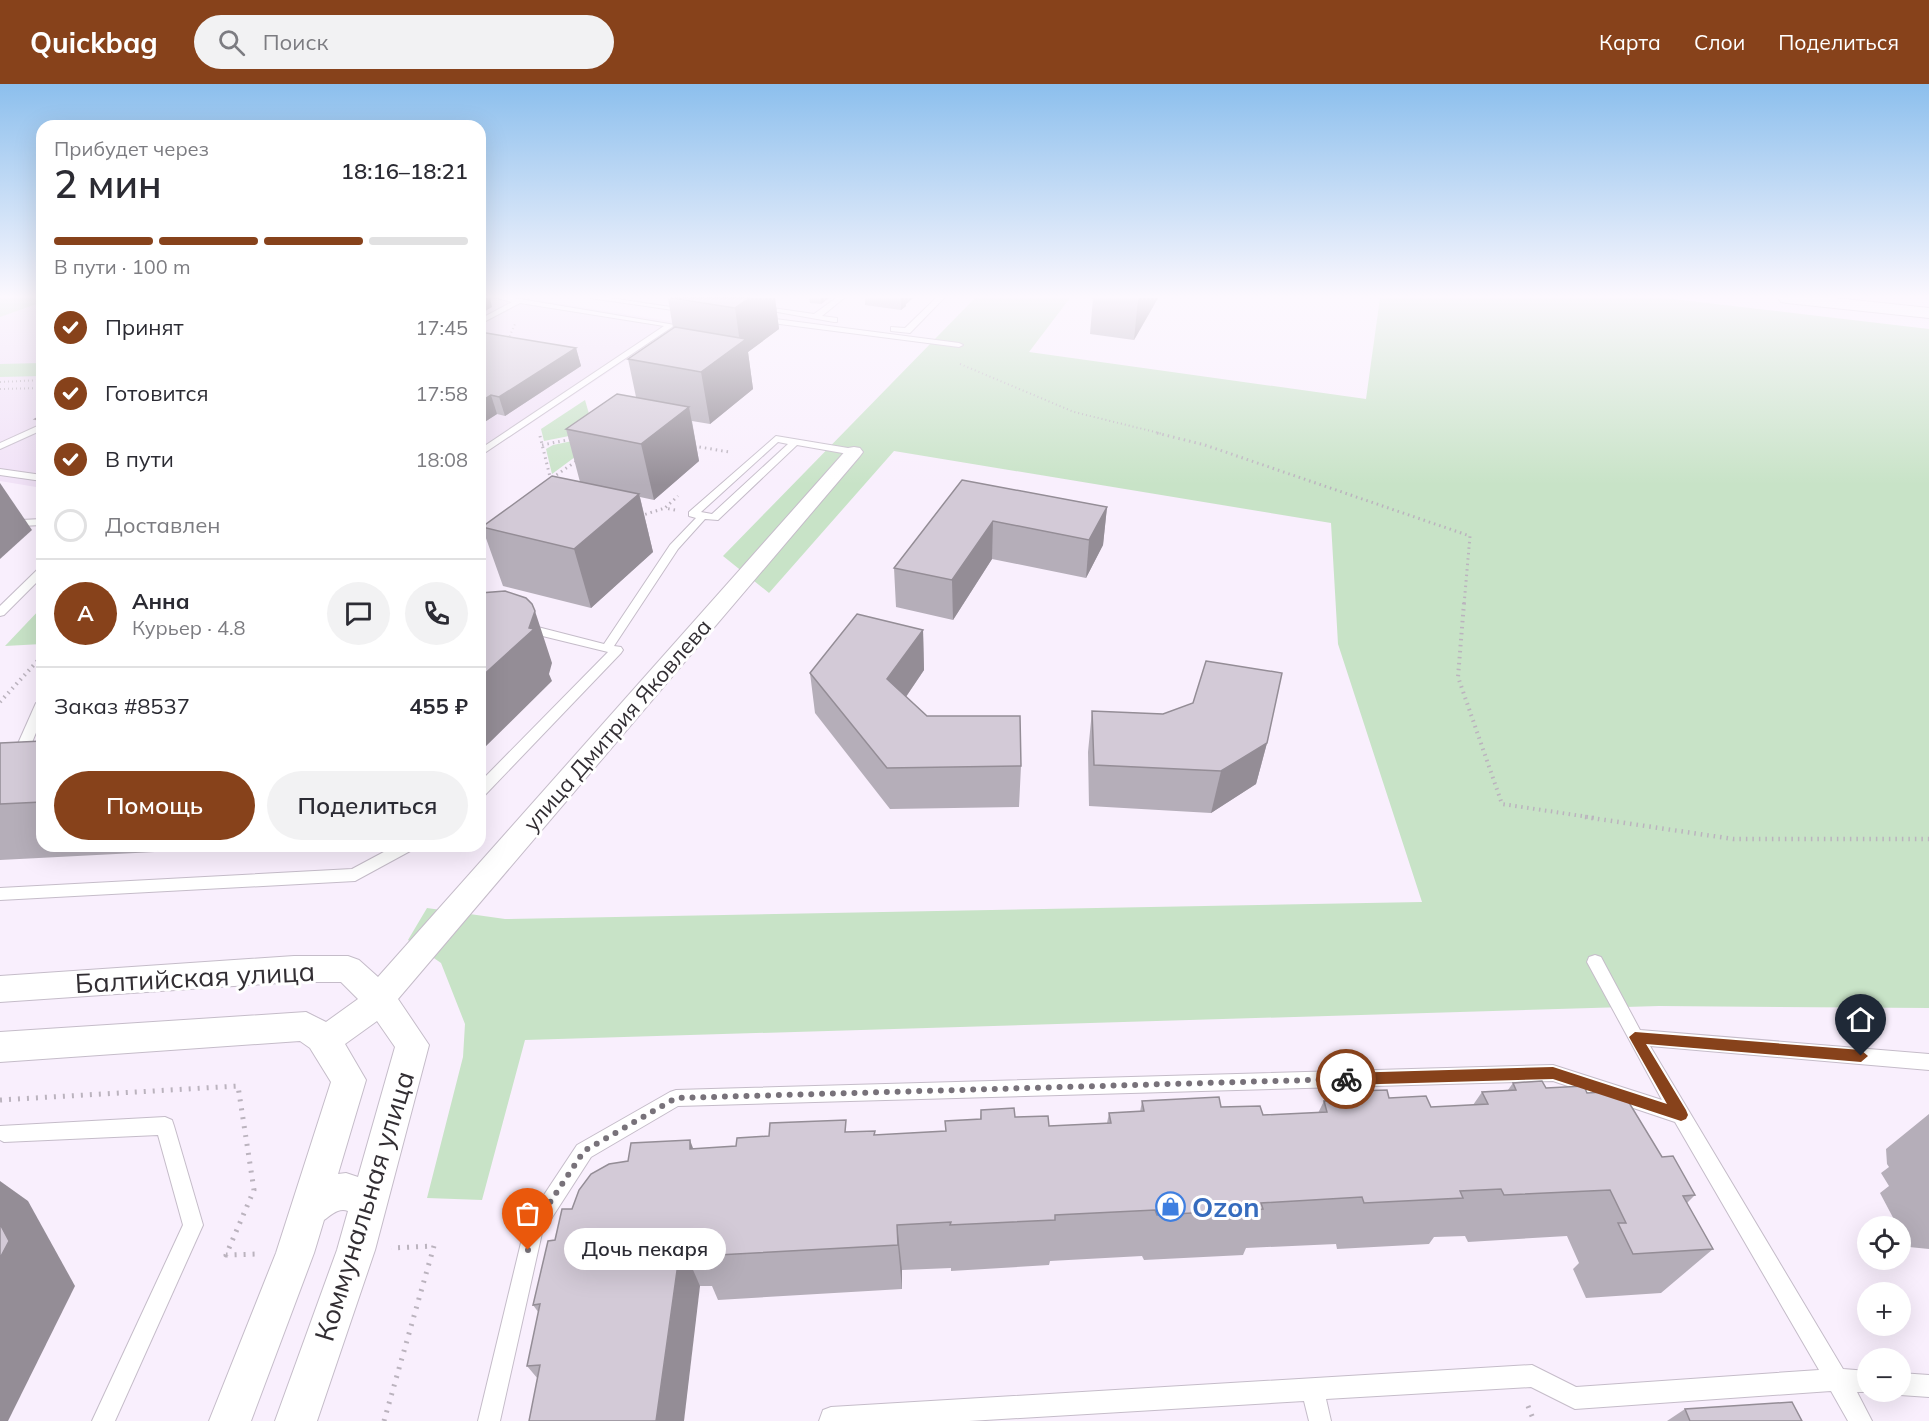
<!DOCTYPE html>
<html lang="ru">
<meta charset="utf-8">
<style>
:root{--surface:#fff;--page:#f2f2f3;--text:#2b2b33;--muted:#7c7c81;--line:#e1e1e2;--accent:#87421b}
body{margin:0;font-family:Mulish,sans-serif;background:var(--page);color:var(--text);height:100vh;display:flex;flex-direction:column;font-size:22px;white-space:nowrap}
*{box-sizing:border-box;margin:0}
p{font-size:20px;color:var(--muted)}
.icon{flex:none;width:33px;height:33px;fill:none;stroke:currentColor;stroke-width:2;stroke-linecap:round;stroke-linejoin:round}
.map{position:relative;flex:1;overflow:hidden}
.panel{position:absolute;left:36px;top:36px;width:450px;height:732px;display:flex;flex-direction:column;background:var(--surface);border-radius:18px;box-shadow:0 6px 24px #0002}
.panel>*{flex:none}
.controls{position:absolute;left:1857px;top:1132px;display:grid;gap:12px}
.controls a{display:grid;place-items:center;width:54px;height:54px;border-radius:50%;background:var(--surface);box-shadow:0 6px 24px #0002;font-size:30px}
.pin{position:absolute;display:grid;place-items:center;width:51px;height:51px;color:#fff;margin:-62px -26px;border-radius:50% 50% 50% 0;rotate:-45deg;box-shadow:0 0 6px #0007}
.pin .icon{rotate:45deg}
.courier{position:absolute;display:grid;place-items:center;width:60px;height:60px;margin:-30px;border:4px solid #87421b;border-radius:50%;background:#fff;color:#222;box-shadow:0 2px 8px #0007}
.bubble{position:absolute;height:42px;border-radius:21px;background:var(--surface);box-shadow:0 6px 24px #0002;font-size:20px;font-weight:600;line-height:42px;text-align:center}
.summary em{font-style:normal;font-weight:600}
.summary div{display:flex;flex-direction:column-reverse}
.summary{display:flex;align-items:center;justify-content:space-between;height:102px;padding:0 18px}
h1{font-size:39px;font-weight:600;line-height:45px}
.bar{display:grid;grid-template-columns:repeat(4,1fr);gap:9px 6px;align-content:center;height:72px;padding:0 18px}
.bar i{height:8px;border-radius:4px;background:var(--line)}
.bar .selected{background:var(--accent)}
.bar p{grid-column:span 4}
.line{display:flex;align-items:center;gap:15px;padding:0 18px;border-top:2px solid var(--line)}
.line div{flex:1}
.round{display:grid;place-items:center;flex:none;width:63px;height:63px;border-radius:32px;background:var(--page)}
ol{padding:0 18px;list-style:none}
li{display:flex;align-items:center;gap:18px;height:66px}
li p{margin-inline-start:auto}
li .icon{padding:6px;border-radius:50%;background:var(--accent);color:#fff;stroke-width:4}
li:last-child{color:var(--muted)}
li i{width:33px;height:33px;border:3px solid var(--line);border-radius:50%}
.button{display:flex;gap:12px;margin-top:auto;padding:12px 18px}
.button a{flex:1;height:69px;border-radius:36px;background:var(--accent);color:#fff;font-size:24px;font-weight:600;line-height:69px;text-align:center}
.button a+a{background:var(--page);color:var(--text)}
header{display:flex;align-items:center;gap:36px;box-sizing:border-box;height:84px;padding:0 30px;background:var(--accent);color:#fff}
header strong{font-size:28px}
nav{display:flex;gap:33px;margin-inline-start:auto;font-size:21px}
.search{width:420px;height:54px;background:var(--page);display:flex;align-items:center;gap:15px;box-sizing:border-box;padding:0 21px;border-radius:33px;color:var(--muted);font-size:22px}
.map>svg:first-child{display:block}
.built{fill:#f1e2f7}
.green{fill:#c8e3c7}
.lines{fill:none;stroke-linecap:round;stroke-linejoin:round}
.service-casing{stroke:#c5bcc9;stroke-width:2}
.minor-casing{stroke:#c5bcc9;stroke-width:2}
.tertiary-casing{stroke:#c5bcc9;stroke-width:2}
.path-far4{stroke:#bbb3be;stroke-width:2;stroke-dasharray:1 3;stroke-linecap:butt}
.path-far3{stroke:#bbb3be;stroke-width:3;stroke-dasharray:1.5 4;stroke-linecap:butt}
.path-far2{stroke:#bbb3be;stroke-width:4;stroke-dasharray:1.5 4.5;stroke-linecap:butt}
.path-far1{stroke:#bbb3be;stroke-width:4.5;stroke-dasharray:1.5 5;stroke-linecap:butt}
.path{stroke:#bbb3be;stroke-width:5;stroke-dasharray:2 7;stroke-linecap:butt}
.service{fill:#fff;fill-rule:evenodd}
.minor{fill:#fff;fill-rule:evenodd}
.tertiary{fill:#fff;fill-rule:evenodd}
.wall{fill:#b5aeb9}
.shaded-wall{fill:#948d96}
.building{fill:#d3cad7;stroke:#948d96;stroke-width:1.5}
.route{fill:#87421b}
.done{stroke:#78727a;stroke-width:6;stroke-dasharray:0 10.8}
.labels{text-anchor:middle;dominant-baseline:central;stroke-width:6;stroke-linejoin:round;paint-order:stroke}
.street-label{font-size:22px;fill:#322e33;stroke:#fff}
.near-street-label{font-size:27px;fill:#322e33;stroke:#fff}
.near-shop-label{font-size:27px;font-weight:bold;fill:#366cbe;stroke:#fff;text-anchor:start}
</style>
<header>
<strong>Quickbag</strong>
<div class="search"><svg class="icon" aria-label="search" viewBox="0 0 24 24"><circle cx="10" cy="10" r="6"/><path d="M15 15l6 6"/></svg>Поиск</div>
<nav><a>Карта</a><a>Слои</a><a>Поделиться</a></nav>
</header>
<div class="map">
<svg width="1929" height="1337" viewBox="0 0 1929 1337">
<rect width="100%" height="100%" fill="#f9effd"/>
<g class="built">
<path d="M 0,214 L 42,214 L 42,404 L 0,397 Z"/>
<path d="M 480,214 L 525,214 L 682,239 L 480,373 Z"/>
</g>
<g class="green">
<path d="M 42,214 L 42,218 L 0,233 L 0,215 Z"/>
<path d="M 975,214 L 1070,214 L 1029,268 L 1366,315 L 1380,214 L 1665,214 L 1929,245 L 1929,924 L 1659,922 L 525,956 L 482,1116 L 427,1114 L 463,973 L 465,940 L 441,879 L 408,856 L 427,824 L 505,835 L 1422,818 L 1338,560 L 1331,439 L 894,367 L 769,509 L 723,472 Z"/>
<path d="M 42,279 L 42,292 L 0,293 L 0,280 Z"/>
<path d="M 585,316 L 594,347 L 544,357 L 541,345 Z"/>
<path d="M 606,350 L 552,390 L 546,365 L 553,361 Z"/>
<path d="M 42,523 L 42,560 L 5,562 Z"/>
</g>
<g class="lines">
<defs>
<g id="service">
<path d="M 497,214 L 514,214 L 675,241 L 480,372 L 480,365 L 664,242 L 520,219 L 480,240 L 480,235 L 512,218 Z"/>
<path d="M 590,214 L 610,214 L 691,226 L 687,228 Z"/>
<path d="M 836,214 L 844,214 L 822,232 L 837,234 L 837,238 L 834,238 L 755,224 L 759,222 L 814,230 Z"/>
<path d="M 936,214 L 944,214 L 910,249 L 891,247 L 891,243 L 905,244 Z"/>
<path d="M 760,233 L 959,259 L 963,261 L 959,263 L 757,237 L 757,233 Z"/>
<path d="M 42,340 L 42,346 L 0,365 L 0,359 Z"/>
<path d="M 776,352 L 854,365 L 859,368 L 854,371 L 797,361 L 718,436 L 705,435 L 678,465 L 614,562 L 621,563 L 623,566 L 621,569 L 485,711 L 480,712 L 480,698 L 608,568 L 522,547 L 520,544 L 522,541 L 526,540 L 604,560 L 670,461 L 696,434 L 689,432 L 689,428 ZM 778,358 L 788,360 L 712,430 L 701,428 Z"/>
<path d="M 0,385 L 42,391 L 42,397 L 0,391 Z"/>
<path d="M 42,435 L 42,441 L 0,443 L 0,437 Z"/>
<path d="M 42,484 L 42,493 L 4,531 L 0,532 L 0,522 L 38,485 Z"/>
<path d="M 42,615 L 42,634 L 26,673 L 24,676 L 14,676 L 12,673 L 36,619 Z"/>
<path d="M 395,762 L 414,762 L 412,766 L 355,797 L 0,816 L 0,804 L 352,785 Z"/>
<path d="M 1595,871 L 1601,873 L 1640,946 L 1929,970 L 1929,986 L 1650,962 L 1843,1285 L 1868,1287 L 1868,1308 L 1871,1308 L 1857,1308 L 1872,1337 L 1848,1337 L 1831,1307 L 1575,1325 L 1531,1303 L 1326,1315 L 1331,1337 L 1309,1337 L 1304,1317 L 969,1337 L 819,1337 L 823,1326 L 831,1323 L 1532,1281 L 1576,1303 L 1819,1286 L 1675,1038 L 1553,997 L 678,1022 L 591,1073 L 542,1149 L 500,1337 L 478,1337 L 526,1138 L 577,1061 L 670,1008 L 676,1006 L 1553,981 L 1662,1016 L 1587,878 L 1589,873 Z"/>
<path d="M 165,1033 L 172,1036 L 174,1042 L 203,1141 L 115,1337 L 92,1337 L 183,1141 L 158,1051 L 4,1058 L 0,1056 L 0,1042 Z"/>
<path d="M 1900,1289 L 1929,1291 L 1929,1313 L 1900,1311 L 1893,1308 L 1900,1308 Z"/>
</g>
<path id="minor" d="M 854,363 L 860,364 L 863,368 L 860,372 L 398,915 L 429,961 L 375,1166 L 317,1337 L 275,1337 L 337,1166 L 348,1127 C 339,1123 331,1131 324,1136 L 314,1169 L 251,1337 L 209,1337 L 276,1169 L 331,998 L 310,964 L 300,957 L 0,978 L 0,948 L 306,928 L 326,938 L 358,915 L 341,898 L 294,898 L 0,918 L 0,892 L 294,872 L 348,872 L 359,876 L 378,893 L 848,364 ZM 377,937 L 395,963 L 358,1093 L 346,1089 L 338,1090 L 366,996 L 345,960 Z"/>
<path id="tertiary" d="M 1778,214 L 1835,214 L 1929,224 L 1929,234 L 1787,219 L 1781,218 Z"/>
</defs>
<use href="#service" class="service-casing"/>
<use href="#minor" class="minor-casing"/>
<use href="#tertiary" class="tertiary-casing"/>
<g class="path-far4">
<path d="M 508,256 L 515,240"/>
<path d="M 960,280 L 1074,328 L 1163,350"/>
<path d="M 0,298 L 42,296"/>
<path d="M 0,305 L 42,304"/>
</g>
<g class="path-far3">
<path d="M 1157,349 L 1205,361 L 1470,452 L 1464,521"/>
<path d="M 540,352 L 551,397"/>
<path d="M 542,361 L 572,355"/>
<path d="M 694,362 L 729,368 L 727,370"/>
<path d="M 552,394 L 578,376"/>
<path d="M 675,426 L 665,424 L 678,412"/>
<path d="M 640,432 L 665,424"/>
</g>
<g class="path-far2">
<path d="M 1464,519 L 1458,593 L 1502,720 L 1595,734"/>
<path d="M 0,618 L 42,572"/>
</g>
<path class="path-far1" d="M 1585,733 L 1733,755 L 1929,755"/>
<g class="path">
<path d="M 0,1016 L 238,1002 L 254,1106 L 226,1171 L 258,1170"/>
<path d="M 1528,1322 L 1534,1337"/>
<path d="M 384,1337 L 434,1162 L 391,1164"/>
</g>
<use href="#service" class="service"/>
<use href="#minor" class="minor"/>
<use href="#tertiary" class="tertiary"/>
</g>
<g class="wall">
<path d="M 668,214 L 775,214 L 779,245 L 748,268 L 753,305 L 710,340 L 692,337 L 699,377 L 654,416 L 640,413 L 653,468 L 591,524 L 503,502 L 482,443 L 580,398 L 566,345 L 636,313 L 628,275 L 673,244 Z"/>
<path d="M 809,214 L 829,214 L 821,220 L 810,219 Z"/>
<path d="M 865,214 L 913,214 L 906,220 L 906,222 L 901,226 L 865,221 Z"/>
<path d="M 1093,214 L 1158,214 L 1134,256 L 1090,250 Z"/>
<path d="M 480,248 L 576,264 L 581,282 L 505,332 L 497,330 L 480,341 Z"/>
<path d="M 42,331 L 42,346 L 35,335 Z"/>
<path d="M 962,396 L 1107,423 L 1103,461 L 1086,494 L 992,475 L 953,536 L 896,523 L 894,484 Z"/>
<path d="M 923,546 L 924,586 L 906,613 L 927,632 L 1021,682 L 1019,723 L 890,725 L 815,629 L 810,589 Z"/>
<path d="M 1193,619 L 1267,659 L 1256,700 L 1211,729 L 1089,722 L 1088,668 L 1092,627 L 1163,630 Z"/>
<path d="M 42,657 L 42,762 L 271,762 L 0,776 L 0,659 Z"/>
<path d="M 1513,999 L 1546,1004 L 1587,1009 L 1662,1073 L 1695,1111 L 1687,1119 L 1713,1165 L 1661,1209 L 1586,1214 L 1573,1185 L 1579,1179 L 1567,1152 L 1468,1158 L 1465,1152 L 1434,1153 L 1429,1160 L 1337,1165 L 1336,1160 L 1246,1164 L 1243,1171 L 1144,1176 L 1142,1172 L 1050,1177 L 1049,1181 L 951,1187 L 951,1184 L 902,1186 L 902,1205 L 718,1216 L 712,1202 L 700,1202 L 538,1295 L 527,1282 L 539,1229 L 533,1221 L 555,1156 L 572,1125 L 693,1065 L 736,1062 L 848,1048 L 875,1047 L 875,1051 L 946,1047 L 980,1035 L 981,1026 L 1049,1042 L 1107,1039 L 1109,1029 L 1140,1028 L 1142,1017 L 1221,1023 L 1263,1031 L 1318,1029 L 1324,1017 L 1350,1016 L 1354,1007 L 1431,1023 L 1473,1021 L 1482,1008 L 1508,1006 Z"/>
<path d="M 1929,1030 L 1929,1165 L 1909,1163 L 1900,1148 L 1900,1143 L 1898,1143 L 1880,1109 L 1889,1102 L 1881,1089 L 1889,1083 L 1887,1080 L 1886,1065 Z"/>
<path d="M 1685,1325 L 1802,1337 L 1667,1337 Z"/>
</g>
<g class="shaded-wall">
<path d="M 480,214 L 490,214 L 492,223 L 480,230 Z"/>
<path d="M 749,214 L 775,214 L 779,245 L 748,268 L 753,305 L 710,340 L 701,288 L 740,259 L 735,224 Z"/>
<path d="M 821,214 L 829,214 L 821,220 L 820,215 Z"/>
<path d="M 901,214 L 913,214 L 906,220 L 906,222 L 901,226 Z"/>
<path d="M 1139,214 L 1158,214 L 1134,256 L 1138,215 Z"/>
<path d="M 576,264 L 581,282 L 505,332 L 499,313 Z"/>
<path d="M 491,311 L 497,330 L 480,341 L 480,318 Z"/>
<path d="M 689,323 L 699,377 L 654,416 L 641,360 Z"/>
<path d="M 0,399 L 32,446 L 0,475 Z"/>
<path d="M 639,410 L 653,468 L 591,524 L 574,465 Z"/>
<path d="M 1107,423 L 1103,461 L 1086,494 L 1089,456 Z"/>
<path d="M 993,437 L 992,475 L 953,536 L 952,496 Z"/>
<path d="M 535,527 L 552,579 L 549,590 L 552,597 L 480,668 L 480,594 L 529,544 Z"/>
<path d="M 923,546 L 924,586 L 890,636 L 887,595 Z"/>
<path d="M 1267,659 L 1256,700 L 1211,729 L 1221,687 Z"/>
<path d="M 690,1056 L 708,1104 L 690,1065 Z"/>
<path d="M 0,1097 L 28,1117 L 75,1202 L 8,1337 L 0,1337 Z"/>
<path d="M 897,1141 L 902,1186 L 902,1205 L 898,1161 Z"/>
<path d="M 681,1158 L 700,1202 L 684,1337 L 656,1337 Z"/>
</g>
<g class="building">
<path d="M 671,214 L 749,214 L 735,224 Z"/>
<path d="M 675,243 L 746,255 L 701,288 L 628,275 Z"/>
<path d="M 480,248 L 576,264 L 499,313 L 491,311 L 480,318 Z"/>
<path d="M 617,310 L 689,323 L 641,360 L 566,345 Z"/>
<path d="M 42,331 L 42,336 L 35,335 Z"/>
<path d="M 552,392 L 639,410 L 574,465 L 482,443 Z"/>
<path d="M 962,396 L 1107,423 L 1089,456 L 993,437 L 952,496 L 894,484 Z"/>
<path d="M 505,507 L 526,514 L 532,520 L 535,527 L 529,544 L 534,545 L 480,594 L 480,509 Z"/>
<path d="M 857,530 L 923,546 L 887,595 L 927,632 L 1020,632 L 1021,682 L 887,684 L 810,589 Z"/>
<path d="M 1206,577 L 1282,589 L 1267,659 L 1221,687 L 1094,681 L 1092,627 L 1163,630 L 1193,619 Z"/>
<path d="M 42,657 L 42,718 L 0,720 L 0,659 Z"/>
<path d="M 1542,997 L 1546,1004 L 1584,1002 L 1587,1009 L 1622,1007 L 1662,1073 L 1673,1072 L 1695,1111 L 1683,1112 L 1713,1165 L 1633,1170 L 1618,1139 L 1626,1139 L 1610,1106 L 1504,1111 L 1501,1105 L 1460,1107 L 1463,1114 L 1364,1119 L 1362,1113 L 1261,1119 L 1263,1125 L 1157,1131 L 1155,1126 L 1055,1131 L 1055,1136 L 950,1141 L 951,1138 L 897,1141 L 898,1161 L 699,1172 L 702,1156 L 681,1158 L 656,1337 L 529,1337 L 540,1281 L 527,1282 L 540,1220 L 533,1221 L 548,1157 L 555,1156 L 562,1125 L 572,1125 L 579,1106 L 591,1090 L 609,1080 L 628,1077 L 631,1059 L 690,1056 L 690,1065 L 736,1062 L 737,1054 L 769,1052 L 770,1039 L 846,1036 L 845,1048 L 875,1047 L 874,1051 L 946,1047 L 945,1037 L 981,1035 L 981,1026 L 1014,1024 L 1015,1033 L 1048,1032 L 1049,1042 L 1111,1039 L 1109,1029 L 1144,1027 L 1142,1017 L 1219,1013 L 1221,1023 L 1260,1022 L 1263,1031 L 1327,1028 L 1324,1017 L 1357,1016 L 1354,1007 L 1387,1006 L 1389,1014 L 1426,1012 L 1431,1023 L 1488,1020 L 1482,1008 L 1516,1006 L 1513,999 Z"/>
<path d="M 0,1140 L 9,1157 L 0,1174 Z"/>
<path d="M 1792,1318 L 1802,1337 L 1690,1337 L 1685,1325 Z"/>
</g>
<linearGradient id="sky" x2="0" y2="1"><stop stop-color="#8cbfed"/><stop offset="0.53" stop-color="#fcf8fe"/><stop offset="1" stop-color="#fcf8fe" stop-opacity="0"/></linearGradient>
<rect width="1929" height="401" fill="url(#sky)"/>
<path class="route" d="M 1635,948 L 1861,966 L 1868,972 L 1861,978 L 1646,960 L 1686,1026 L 1688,1031 L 1686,1035 L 1681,1037 L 1553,995 L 1346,1001 L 1341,999 L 1339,995 L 1341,991 L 1346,989 L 1553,983 L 1667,1020 L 1629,953 Z"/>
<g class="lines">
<path class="done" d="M 528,1166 L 533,1144 L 584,1067 L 676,1014 L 1346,995"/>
</g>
<defs>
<symbol id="shop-ring" viewBox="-11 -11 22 22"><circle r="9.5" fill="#fff" stroke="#3f7fe0" stroke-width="1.5"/><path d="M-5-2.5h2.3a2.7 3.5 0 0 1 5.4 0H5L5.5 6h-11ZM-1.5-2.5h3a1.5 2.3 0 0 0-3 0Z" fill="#3f7fe0"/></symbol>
</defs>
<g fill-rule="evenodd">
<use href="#shop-ring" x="1154" y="1106" width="33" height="33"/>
</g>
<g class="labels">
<g class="street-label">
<text transform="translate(617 641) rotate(-49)">улица Дмитрия Яковлева</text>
</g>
<g class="near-street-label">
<text transform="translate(195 893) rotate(-3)">Балтийская улица</text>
<text transform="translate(364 1122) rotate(-73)">Коммунальная улица</text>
</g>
<g class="near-shop-label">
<text x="1192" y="1123">Ozon</text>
</g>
</g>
</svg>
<div class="controls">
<a><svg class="icon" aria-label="locate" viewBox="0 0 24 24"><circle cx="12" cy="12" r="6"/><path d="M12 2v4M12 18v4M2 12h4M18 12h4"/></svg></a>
<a>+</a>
<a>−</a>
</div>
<div class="pin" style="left:528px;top:1166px;background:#ea580c"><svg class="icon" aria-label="bag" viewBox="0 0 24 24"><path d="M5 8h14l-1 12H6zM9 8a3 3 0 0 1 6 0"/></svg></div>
<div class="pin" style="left:1861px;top:972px;background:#1f2937"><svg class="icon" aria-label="home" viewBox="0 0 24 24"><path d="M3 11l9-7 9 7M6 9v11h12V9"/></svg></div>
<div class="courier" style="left:1346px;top:995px"><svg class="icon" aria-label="bike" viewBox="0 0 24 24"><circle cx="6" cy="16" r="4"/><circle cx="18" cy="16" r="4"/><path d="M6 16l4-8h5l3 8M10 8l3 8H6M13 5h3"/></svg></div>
<div class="bubble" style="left:564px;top:1144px;width:162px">Дочь пекаря</div>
<section class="panel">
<div class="summary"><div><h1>2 мин</h1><p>Прибудет через</p></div><em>18:16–18:21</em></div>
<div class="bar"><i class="selected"></i><i class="selected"></i><i class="selected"></i><i></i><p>В пути · 100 m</p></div>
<ol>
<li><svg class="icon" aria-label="check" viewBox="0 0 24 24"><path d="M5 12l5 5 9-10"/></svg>Принят<p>17:45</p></li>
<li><svg class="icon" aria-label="check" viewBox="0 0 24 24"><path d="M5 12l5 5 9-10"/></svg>Готовится<p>17:58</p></li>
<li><svg class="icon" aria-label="check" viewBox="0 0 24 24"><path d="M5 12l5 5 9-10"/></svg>В пути<p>18:08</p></li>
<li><i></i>Доставлен</li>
</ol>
<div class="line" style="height:108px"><b class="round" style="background:var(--accent);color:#fff">А</b><div><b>Анна</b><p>Курьер · 4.8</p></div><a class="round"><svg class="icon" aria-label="chat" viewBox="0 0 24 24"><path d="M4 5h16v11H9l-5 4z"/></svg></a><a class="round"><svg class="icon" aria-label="phone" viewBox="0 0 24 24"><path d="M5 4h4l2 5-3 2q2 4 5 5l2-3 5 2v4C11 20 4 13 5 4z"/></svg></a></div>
<div class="line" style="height:78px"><div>Заказ #8537</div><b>455 ₽</b></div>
<div class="button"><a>Помощь</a><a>Поделиться</a></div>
</section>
</div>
